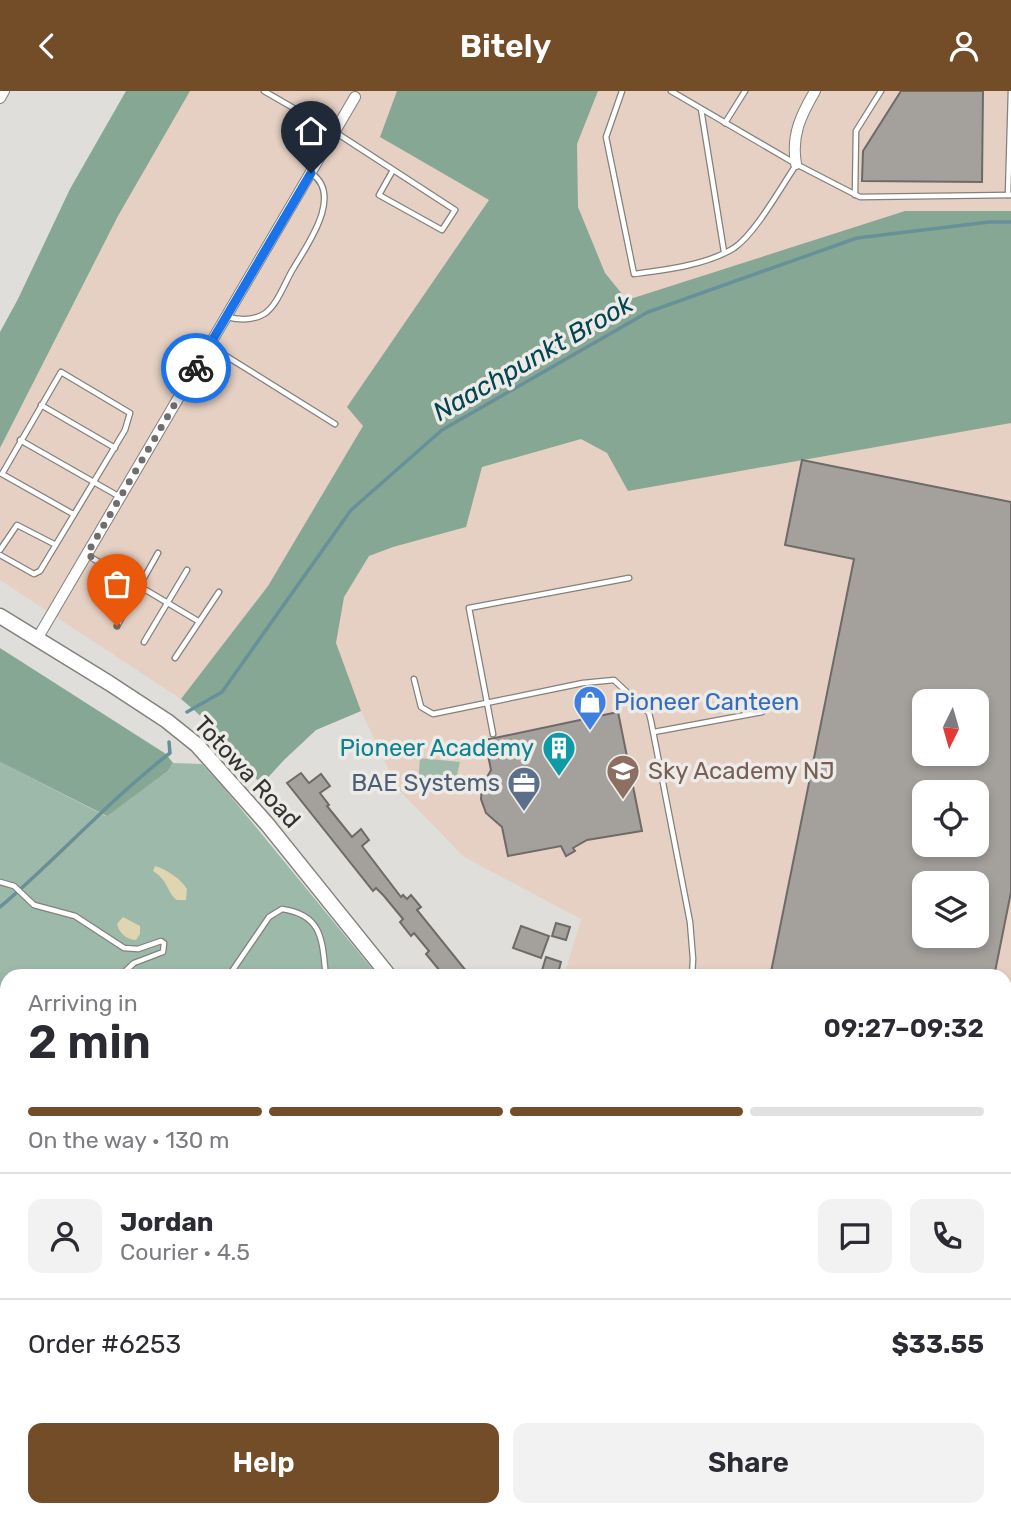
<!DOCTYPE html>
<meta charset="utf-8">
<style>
:root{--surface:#fff;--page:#f2f2f3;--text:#2b2b33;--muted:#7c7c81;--line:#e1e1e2;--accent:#724d28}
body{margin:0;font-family:Rubik,sans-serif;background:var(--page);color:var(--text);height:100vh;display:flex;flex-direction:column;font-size:26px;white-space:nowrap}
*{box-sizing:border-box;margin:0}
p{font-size:23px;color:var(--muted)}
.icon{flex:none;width:38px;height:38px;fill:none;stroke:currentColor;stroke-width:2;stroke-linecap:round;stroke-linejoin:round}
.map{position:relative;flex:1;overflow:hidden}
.details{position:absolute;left:0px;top:878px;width:1012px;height:548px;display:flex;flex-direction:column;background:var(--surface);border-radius:21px 21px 0 0;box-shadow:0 4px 10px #0003}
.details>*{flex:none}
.needle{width:46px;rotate:185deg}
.tools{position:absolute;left:912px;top:598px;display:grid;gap:14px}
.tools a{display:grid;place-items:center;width:77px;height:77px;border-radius:14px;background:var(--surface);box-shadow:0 4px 10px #0003;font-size:35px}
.pin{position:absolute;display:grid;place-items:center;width:60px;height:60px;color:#fff;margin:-72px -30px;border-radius:50% 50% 50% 0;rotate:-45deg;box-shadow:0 0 7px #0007}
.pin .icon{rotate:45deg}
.courier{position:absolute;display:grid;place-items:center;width:70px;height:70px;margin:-35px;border:5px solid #1a73e8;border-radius:50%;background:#fff;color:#222;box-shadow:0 2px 9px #0007}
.overview em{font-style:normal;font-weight:600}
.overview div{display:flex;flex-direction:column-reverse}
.overview{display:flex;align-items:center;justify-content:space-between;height:119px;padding:0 28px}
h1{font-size:46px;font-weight:600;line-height:52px}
.bar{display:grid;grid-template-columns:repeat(4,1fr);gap:10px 7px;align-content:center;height:84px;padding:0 28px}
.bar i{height:9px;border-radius:5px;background:var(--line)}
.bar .current{background:var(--accent)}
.bar p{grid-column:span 4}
.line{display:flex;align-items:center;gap:18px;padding:0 28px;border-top:2px solid var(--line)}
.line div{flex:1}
.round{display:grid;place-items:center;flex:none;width:74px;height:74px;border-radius:14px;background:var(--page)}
.action{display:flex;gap:14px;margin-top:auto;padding:14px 28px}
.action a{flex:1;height:80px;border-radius:14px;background:var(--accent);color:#fff;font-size:28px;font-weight:600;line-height:80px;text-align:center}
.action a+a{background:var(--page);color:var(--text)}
header{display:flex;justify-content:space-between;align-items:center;height:91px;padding:0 28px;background:var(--accent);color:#fff;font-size:32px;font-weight:600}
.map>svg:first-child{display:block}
.industrial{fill:#e5d0c3;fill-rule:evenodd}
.green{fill:#9db9a9}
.forest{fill:#86a794}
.sand{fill:#dfd5b0}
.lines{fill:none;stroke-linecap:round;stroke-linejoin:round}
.stream{stroke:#689099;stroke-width:3.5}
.building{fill:#a4a19d;stroke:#6d6a67;stroke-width:2;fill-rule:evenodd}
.lane-casing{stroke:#82817d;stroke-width:7}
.street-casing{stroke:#82817d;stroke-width:12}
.secondary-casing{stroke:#82817d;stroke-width:17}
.lane{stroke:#fff;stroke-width:4.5}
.street{stroke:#fff;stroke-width:10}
.secondary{stroke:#fff;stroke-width:14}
.done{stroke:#6f6e6c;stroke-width:7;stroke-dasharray:0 12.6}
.route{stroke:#1a73e8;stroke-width:9}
.labels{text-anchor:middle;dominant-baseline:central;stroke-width:7;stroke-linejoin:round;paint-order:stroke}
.shop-label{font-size:24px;fill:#366cbe;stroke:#edebe7;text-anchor:start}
.culture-label{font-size:24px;fill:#0d838f;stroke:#edebe7;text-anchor:end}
.education-label{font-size:24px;fill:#785e54;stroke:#edebe7;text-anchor:start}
.street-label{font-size:24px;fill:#323230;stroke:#edebe7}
.service-label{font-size:24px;fill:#4e5e75;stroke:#edebe7;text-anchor:end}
.water-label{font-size:26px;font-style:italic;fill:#054550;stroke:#edebe7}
</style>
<header><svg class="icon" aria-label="back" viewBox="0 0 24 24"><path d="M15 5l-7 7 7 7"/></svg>Bitely<svg class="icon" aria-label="person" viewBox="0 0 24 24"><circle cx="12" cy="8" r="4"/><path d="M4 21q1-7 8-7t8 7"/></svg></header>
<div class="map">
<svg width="1011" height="1425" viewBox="0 0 1011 1425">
<rect width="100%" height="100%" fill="#e0deda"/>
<path class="industrial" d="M 190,0 L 1011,0 L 1011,987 L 1005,987 L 1004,886 L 564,885 L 581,828 L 464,766 L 398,698 L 361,620 L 316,639 L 284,669 L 261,694 L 245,673 L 197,621 L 181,608 L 0,489 L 0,357 L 118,125 ZM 924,611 L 976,611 L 976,663 L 924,663 ZM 924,702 L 976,702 L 976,754 L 924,754 ZM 924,793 L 976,793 L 976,845 L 924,845 Z"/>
<g class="green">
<path d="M 420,667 L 460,671 L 454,697 L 418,694 Z"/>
<path d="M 0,671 L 106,725 L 168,680 L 173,672 L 202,673 L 223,696 L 378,885 L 7,886 L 7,1419 L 1004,1419 L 1004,1014 L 1011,1014 L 1011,1425 L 0,1425 Z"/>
</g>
<g class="forest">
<path d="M 126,0 L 190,0 L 118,125 L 0,357 L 0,241 L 18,208 L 70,98 Z"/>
<path d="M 397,0 L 598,0 L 577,53 L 578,116 L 605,182 L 627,209 L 905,120 L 1011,120 L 1011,332 L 628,400 L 607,362 L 581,348 L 482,376 L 466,436 L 393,456 L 369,465 L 344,506 L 336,552 L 361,620 L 316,639 L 284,669 L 261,694 C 238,663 211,632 181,608 L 268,495 L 363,335 L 347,316 L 489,109 L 380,46 Z"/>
<path d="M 0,557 L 166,663 L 173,672 L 168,680 L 107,725 L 0,671 Z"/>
</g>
<g class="sand">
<path d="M 155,775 C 166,778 181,788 187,798 L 186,809 L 177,809 C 167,802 169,790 153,780 Z"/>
<path d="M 123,826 L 140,835 L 140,843 L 136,849 C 127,849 119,842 117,833 Z"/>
</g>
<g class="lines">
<g class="stream">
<path d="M 187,621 L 222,601 L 351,419 L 442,339 L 648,221 L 857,147 L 989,131 L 1011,131"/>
<path d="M 0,816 C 58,767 109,709 170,662 L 169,651"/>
</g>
</g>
<g class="building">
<path d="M 901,0 L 983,0 L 982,91 L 862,90 L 863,60 Z"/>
<path d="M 802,369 L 1011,411 L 1011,801 L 994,886 L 770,886 L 854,468 L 785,454 ZM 924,611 L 976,611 L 976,663 L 924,663 ZM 924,702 L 976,702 L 976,754 L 924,754 ZM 924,793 L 976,793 L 976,845 L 924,845 Z"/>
<path d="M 618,621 L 642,740 L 587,749 L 573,757 L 575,760 L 566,765 L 561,755 L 508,765 L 502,736 L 486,722 L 481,708 L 482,695 L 491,679 L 485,649 Z"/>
<path d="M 301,682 L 309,692 L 321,683 L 330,695 L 320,702 L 329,714 L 327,715 L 352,746 L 361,738 L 369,749 L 362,755 L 401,806 L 403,804 L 407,808 L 411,804 L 421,816 L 417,819 L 471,886 L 445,886 L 426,863 L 429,860 L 414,842 L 411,845 L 400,831 L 403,828 L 384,805 L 376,797 L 373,800 L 287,692 Z"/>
<path d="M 556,832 L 570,836 L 566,849 L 552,845 Z"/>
<path d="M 521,835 L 549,845 L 541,867 L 513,857 Z"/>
<path d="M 546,866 L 561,871 L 557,886 L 540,886 Z"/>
</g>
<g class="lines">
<defs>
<g id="lane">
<path d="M 264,0 L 335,41 L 455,119 L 442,139 L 379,104 L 393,79"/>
<path d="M 622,0 L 606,46 L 634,183 C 665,179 707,174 734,157 C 755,143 781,96 796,74"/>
<path d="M 671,0 L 796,73 L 860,106 L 1011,104"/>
<path d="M 701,18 L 724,161"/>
<path d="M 725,32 L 745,0"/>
<path d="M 855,104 L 856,40 L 881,0"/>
<path d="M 1008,104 L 1011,0"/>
<path d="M 227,226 C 239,229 252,230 264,223 C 277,215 285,191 293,178 C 307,154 344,104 311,82"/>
<path d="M 210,255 L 335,333"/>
<path d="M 41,314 L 115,357"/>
<path d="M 20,349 L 120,406"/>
<path d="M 0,459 L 17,434 L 54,453"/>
<path d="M 0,464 L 34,483 L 40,480 L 125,339 L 130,322 L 61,281 L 2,383 L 73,423"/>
<path d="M 87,464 L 198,530"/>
<path d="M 117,535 L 158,462"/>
<path d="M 144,551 L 187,479"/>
<path d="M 175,567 L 219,501"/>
<path d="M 414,588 L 421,616 L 433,623 L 583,592 L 614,589 L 649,622 L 651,630 L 690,831 L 693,868 L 692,886"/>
<path d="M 654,641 L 762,621"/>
<path d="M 493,643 L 469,517 L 629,487"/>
<path d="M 0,791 L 14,795 L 34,814 L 75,825 L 124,857 L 138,858 L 161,850 L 164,852 L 163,861 L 134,872 L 119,886"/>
<path d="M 228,886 L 269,826 L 282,818 C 324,824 322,851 326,886"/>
<path d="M 0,999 L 7,992"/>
<path d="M 1004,1034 L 1011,1034"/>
<path d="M 0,1171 L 7,1162"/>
<path d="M 1004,1273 L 1011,1276"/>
<path d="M 1004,1371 L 1011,1372"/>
<path d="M 15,1419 L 18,1422 L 51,1425"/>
<path d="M 75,1425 L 86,1419"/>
<path d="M 228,1425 L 241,1419"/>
<path d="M 418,1425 L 421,1419"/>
<path d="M 473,1425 L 479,1419"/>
<path d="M 678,1425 C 690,1417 703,1420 717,1425"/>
</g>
<g id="street">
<path d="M 0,7 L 4,0"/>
<path d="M 796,73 C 791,44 801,24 815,0"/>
<path d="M 37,548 L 355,6"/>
</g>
<g id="secondary">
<path d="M 0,525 L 109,592 L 167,630 L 197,654 L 267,733 L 390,886"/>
<path d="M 1004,1002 L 1011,1002"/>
</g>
</defs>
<use href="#lane" class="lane-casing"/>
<use href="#street" class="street-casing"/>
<use href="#secondary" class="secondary-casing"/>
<use href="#lane" class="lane"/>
<use href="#street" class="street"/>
<use href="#secondary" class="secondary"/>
</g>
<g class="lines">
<path class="done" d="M 117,535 L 138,495 L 87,463 L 196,277"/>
<path class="route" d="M 196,277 L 311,82"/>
</g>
<defs>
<symbol id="shop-pin" viewBox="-11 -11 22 30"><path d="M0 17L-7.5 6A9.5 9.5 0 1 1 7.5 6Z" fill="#3f7fe0" stroke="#edebe7"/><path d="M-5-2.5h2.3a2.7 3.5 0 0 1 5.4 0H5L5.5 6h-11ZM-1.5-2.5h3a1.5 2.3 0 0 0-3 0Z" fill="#fff"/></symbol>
<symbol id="building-pin" viewBox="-11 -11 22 30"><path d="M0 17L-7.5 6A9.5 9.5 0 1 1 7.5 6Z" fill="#0f9aa8" stroke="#edebe7"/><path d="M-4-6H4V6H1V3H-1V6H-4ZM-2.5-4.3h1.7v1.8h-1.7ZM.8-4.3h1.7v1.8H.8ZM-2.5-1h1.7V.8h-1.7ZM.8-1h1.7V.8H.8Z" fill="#fff"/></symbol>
<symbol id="school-pin" viewBox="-11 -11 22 30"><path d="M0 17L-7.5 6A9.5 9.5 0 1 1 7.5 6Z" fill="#8d6e63" stroke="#edebe7"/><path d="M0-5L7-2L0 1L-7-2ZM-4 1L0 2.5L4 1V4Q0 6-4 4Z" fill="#fff"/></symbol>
<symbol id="office-pin" viewBox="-11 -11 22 30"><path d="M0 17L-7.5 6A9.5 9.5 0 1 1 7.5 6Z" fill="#5c6f8a" stroke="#edebe7"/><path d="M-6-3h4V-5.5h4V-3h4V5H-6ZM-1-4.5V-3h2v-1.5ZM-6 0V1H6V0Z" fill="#fff"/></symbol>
</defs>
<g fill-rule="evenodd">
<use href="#shop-pin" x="571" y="592" width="38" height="52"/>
<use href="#building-pin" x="540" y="638" width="38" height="52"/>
<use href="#school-pin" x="604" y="661" width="38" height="52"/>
<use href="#office-pin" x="505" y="673" width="38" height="52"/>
</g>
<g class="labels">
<g class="shop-label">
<text x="614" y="611">Pioneer Canteen</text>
</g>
<g class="culture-label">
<text x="534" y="657">Pioneer Academy</text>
</g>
<g class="education-label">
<text x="648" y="680">Sky Academy NJ</text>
</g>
<g class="street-label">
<text transform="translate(247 681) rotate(47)">Totowa Road</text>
</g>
<g class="service-label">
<text x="500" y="692">BAE Systems</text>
</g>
<g class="water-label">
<text transform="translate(533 267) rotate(-30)">Naachpunkt Brook</text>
</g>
</g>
</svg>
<div class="tools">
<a><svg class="needle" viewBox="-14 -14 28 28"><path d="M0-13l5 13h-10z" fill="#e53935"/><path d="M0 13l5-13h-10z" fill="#7c7c81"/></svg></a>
<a><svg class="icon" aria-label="locate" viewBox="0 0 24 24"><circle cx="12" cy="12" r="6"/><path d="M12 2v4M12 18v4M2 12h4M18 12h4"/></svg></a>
<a><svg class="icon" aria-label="layers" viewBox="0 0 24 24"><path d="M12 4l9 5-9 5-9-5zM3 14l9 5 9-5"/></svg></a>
</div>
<div class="pin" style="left:117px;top:535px;background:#ea580c"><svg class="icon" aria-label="bag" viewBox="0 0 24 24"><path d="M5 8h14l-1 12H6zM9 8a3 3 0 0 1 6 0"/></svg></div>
<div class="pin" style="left:311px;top:82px;background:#1f2937"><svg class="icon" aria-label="home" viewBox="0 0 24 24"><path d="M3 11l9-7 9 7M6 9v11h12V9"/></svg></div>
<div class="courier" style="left:196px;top:277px"><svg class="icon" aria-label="bike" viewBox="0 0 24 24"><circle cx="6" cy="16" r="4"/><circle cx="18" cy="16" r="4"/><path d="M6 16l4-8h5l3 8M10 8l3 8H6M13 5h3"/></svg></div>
<section class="details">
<div class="overview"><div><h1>2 min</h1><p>Arriving in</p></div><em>09:27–09:32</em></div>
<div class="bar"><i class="current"></i><i class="current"></i><i class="current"></i><i></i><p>On the way · 130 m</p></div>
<div class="line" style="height:126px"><a class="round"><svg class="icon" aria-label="person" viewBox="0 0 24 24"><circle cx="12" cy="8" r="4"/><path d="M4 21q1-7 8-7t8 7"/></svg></a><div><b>Jordan</b><p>Courier · 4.5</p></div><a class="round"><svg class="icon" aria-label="chat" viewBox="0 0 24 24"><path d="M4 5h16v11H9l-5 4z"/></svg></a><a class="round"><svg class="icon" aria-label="phone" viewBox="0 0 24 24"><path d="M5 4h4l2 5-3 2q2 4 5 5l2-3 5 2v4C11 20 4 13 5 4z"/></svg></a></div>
<div class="line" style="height:91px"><div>Order #6253</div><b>$33.55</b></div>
<div class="action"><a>Help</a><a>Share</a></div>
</section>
</div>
